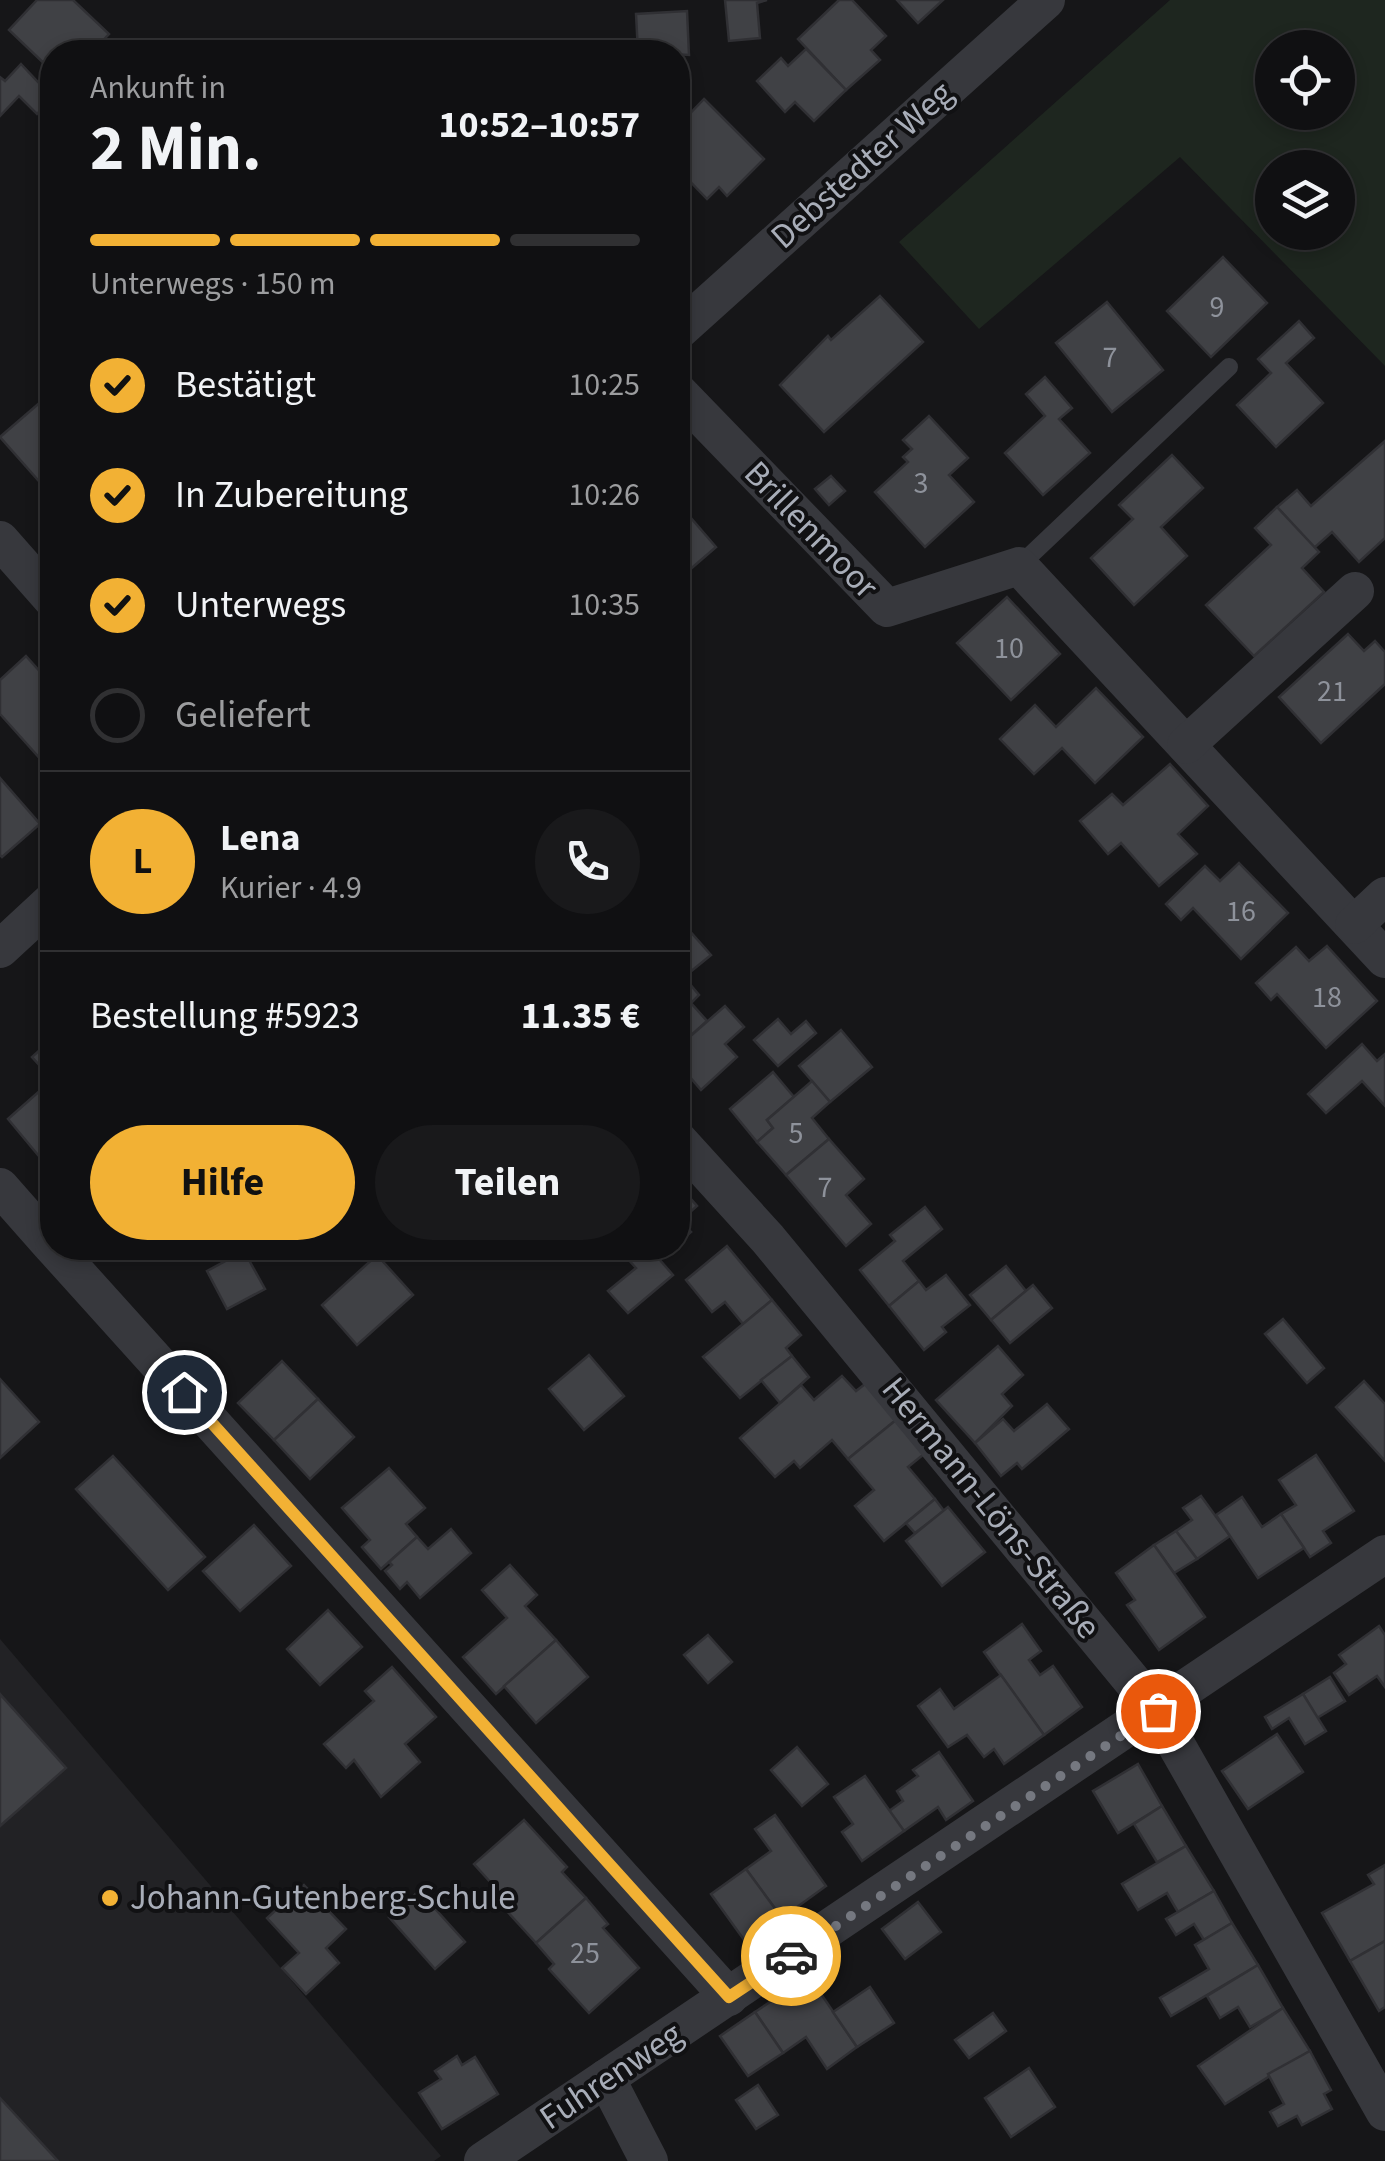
<!DOCTYPE html>
<html lang="de">
<meta charset="utf-8">
<style>
:root{--surface:#101012;--page:#19191b;--text:#f1f3f6;--muted:#9c9d9f;--line:#303032;--accent:#f2b134}
body{margin:0;font-family:"Source Sans 3",sans-serif;background:var(--page);color:var(--text);height:100vh;display:flex;flex-direction:column;font-size:38px;white-space:nowrap}
*{box-sizing:border-box;margin:0}
p{font-size:32px;color:var(--muted)}
.icon{flex:none;width:55px;height:55px;fill:none;stroke:currentColor;stroke-width:2;stroke-linecap:round;stroke-linejoin:round}
.map{position:relative;flex:1;overflow:hidden}
.drawer{position:absolute;left:40px;top:40px;width:650px;height:1220px;display:flex;flex-direction:column;background:var(--surface);border-radius:40px;box-shadow:0 5px 15px #0003,0 0 0 2px var(--line)}
.drawer>*{flex:none}
.fabs{position:absolute;left:1255px;top:30px;display:grid;gap:20px}
.fabs a{display:grid;place-items:center;width:100px;height:100px;border-radius:50%;background:var(--surface);box-shadow:0 5px 15px #0003,0 0 0 2px var(--line);font-size:50px}
.pin{position:absolute;display:grid;place-items:center;width:85px;height:85px;color:#fff;margin:-42px;border:5px solid #fff;border-radius:50%;box-shadow:0 2px 10px #0007}
.courier{position:absolute;display:grid;place-items:center;width:100px;height:100px;margin:-50px;border:8px solid #f2b134;border-radius:50%;background:#fff;color:#222;box-shadow:0 2px 12px #0007}
.summary em{font-style:normal;font-weight:700}
.summary div{display:flex;flex-direction:column-reverse}
.summary{display:flex;align-items:center;justify-content:space-between;height:170px;padding:0 50px}
h1{font-size:65px;font-weight:700;line-height:75px}
.bar{display:grid;grid-template-columns:repeat(4,1fr);gap:15px 10px;align-content:center;height:120px;padding:0 50px}
.bar i{height:12px;border-radius:8px;background:var(--line)}
.bar .active{background:var(--accent)}
.bar p{grid-column:span 4}
.line{display:flex;align-items:center;gap:25px;padding:0 50px;border-top:2px solid var(--line)}
.line div{flex:1}
.round{display:grid;place-items:center;flex:none;width:105px;height:105px;border-radius:52px;background:var(--page)}
ol{padding:0 50px;list-style:none}
li{display:flex;align-items:center;gap:30px;height:110px}
li p{margin-inline-start:auto}
li .icon{padding:10px;border-radius:50%;background:var(--accent);color:#111;stroke-width:4}
li:last-child{color:var(--muted)}
li i{width:55px;height:55px;border:5px solid var(--line);border-radius:50%}
.action{display:flex;gap:20px;margin-top:auto;padding:20px 50px}
.action a{flex:1;height:115px;border-radius:60px;background:var(--accent);color:#111;font-size:40px;font-weight:700;line-height:115px;text-align:center}
.action a+a{background:var(--page);color:var(--text)}
.map>svg:first-child{display:block}
.built{fill:#222225}
.green{fill:#1e261f;fill-rule:evenodd}
.building{fill:#404145;stroke:#303034;stroke-width:2.5}
.lines{fill:none;stroke-linecap:round;stroke-linejoin:round}
.service{stroke:#37383d;stroke-width:18}
.minor{stroke:#37383d;stroke-width:38}
.done{stroke:#757880;stroke-width:10;stroke-dasharray:0 18}
.route{stroke:#f2b134;stroke-width:12}
.poi-dot{fill:#f2b134;stroke:#111113;stroke-width:4}
.labels{text-anchor:middle;dominant-baseline:central;stroke-width:8;stroke-linejoin:round;paint-order:stroke}
.number-label{font-size:30px;fill:#8e929b}
.street-label{font-size:35px;fill:#a8adb8;stroke:#111113}
.poi-label{font-size:35px;fill:#a8adb8;stroke:#111113;text-anchor:start}
</style>
<div class="map">
<svg width="1385" height="2161" viewBox="0 0 1385 2161">
<rect width="100%" height="100%" fill="#161618"/>
<path class="built" d="M 0,1639 L 441,2156 L 434,2161 L 0,2161 Z"/>
<path class="green" d="M 1170,0 L 1385,0 L 1385,366 L 1180,157 L 979,329 L 899,242 ZM 1272,48 L 1338,48 L 1338,112 L 1272,112 ZM 1272,168 L 1338,168 L 1338,232 L 1272,232 Z"/>
<g class="building">
<path d="M 37,0 L 73,0 L 109,34 L 92,52 L 52,52 L 52,71 L 9,30 Z"/>
<path d="M 725,0 L 767,0 L 757,3 L 760,38 L 729,41 Z"/>
<path d="M 839,0 L 852,0 L 886,36 L 871,50 L 880,60 L 846,90 L 798,39 Z"/>
<path d="M 897,0 L 943,0 L 918,23 Z"/>
<path d="M 687,11 L 689,55 L 638,52 L 636,14 Z"/>
<path d="M 806,49 L 846,90 L 814,121 L 795,102 L 785,112 L 757,81 L 781,58 L 788,66 Z"/>
<path d="M 21,64 L 52,97 L 37,114 L 19,96 L 0,116 L 0,77 L 5,81 Z"/>
<path d="M 704,99 L 764,159 L 727,196 L 719,187 L 707,199 L 678,169 L 678,126 Z"/>
<path d="M 1223,257 L 1267,303 L 1211,357 L 1167,311 Z"/>
<path d="M 880,296 L 923,342 L 824,432 L 780,385 L 828,336 L 831,340 Z"/>
<path d="M 1107,302 L 1163,370 L 1112,412 L 1056,343 Z"/>
<path d="M 1299,321 L 1314,338 L 1286,363 L 1323,403 L 1276,447 L 1237,405 L 1271,373 L 1258,359 Z"/>
<path d="M 1045,377 L 1072,408 L 1059,419 L 1090,453 L 1043,495 L 1005,453 L 1045,416 L 1026,394 Z"/>
<path d="M 44,399 L 52,408 L 52,496 L 0,437 Z"/>
<path d="M 929,416 L 968,458 L 949,475 L 974,502 L 925,547 L 875,492 L 908,462 L 903,457 L 912,449 L 903,440 Z"/>
<path d="M 1385,441 L 1385,538 L 1359,562 L 1332,532 L 1314,548 L 1277,507 L 1297,490 L 1311,506 Z"/>
<path d="M 1172,455 L 1203,488 L 1161,527 L 1187,556 L 1134,605 L 1091,558 L 1133,519 L 1119,505 Z"/>
<path d="M 831,476 L 845,491 L 829,505 L 815,489 Z"/>
<path d="M 678,503 L 716,547 L 679,579 L 678,578 Z"/>
<path d="M 1277,507 L 1319,552 L 1302,568 L 1324,592 L 1254,656 L 1206,605 L 1271,545 L 1255,528 Z"/>
<path d="M 1007,597 L 1060,654 L 1011,700 L 957,643 Z"/>
<path d="M 1348,634 L 1364,651 L 1375,641 L 1385,652 L 1385,684 L 1321,743 L 1279,697 Z"/>
<path d="M 26,656 L 52,685 L 52,772 L 0,714 L 0,680 Z"/>
<path d="M 1096,688 L 1143,737 L 1095,783 L 1062,748 L 1034,774 L 1000,739 L 1035,705 L 1056,727 Z"/>
<path d="M 1170,764 L 1208,806 L 1178,834 L 1197,854 L 1159,886 L 1121,843 L 1108,854 L 1080,821 L 1112,794 L 1123,805 Z"/>
<path d="M 0,778 L 40,824 L 2,857 L 0,855 Z"/>
<path d="M 1239,863 L 1288,913 L 1241,959 L 1193,908 L 1181,920 L 1166,904 L 1205,866 L 1220,881 Z"/>
<path d="M 688,929 L 711,955 L 684,977 L 699,995 L 691,1003 L 707,1021 L 678,1047 L 678,938 Z"/>
<path d="M 1327,946 L 1377,1001 L 1326,1048 L 1277,994 L 1271,1000 L 1256,983 L 1296,947 L 1309,961 Z"/>
<path d="M 725,1006 L 744,1027 L 725,1044 L 737,1057 L 701,1090 L 678,1063 L 678,1047 Z"/>
<path d="M 778,1019 L 791,1034 L 806,1021 L 816,1033 L 778,1066 L 754,1040 Z"/>
<path d="M 841,1030 L 872,1067 L 830,1102 L 799,1066 Z"/>
<path d="M 52,1039 L 52,1079 L 32,1057 Z"/>
<path d="M 1362,1044 L 1377,1061 L 1385,1054 L 1385,1106 L 1362,1081 L 1326,1113 L 1308,1094 Z"/>
<path d="M 773,1072 L 794,1097 L 767,1120 L 773,1128 L 757,1142 L 730,1109 Z"/>
<path d="M 52,1080 L 52,1144 L 38,1155 L 8,1119 Z"/>
<path d="M 812,1081 L 830,1102 L 812,1118 L 829,1139 L 786,1175 L 757,1142 L 773,1128 L 767,1120 Z"/>
<path d="M 829,1139 L 864,1179 L 846,1195 L 871,1224 L 846,1246 L 786,1175 Z"/>
<path d="M 678,1184 L 697,1206 L 680,1221 L 691,1232 L 678,1243 Z"/>
<path d="M 925,1207 L 942,1229 L 903,1261 L 919,1281 L 889,1306 L 860,1270 L 895,1241 L 890,1235 Z"/>
<path d="M 727,1246 L 772,1300 L 743,1324 L 725,1302 L 712,1312 L 686,1280 Z"/>
<path d="M 618,1248 L 672,1248 L 659,1259 L 673,1275 L 628,1313 L 608,1291 L 636,1268 Z"/>
<path d="M 244,1251 L 265,1289 L 227,1309 L 207,1271 Z"/>
<path d="M 377,1255 L 413,1295 L 357,1345 L 322,1305 Z"/>
<path d="M 1006,1266 L 1026,1291 L 991,1320 L 970,1295 Z"/>
<path d="M 946,1275 L 970,1305 L 942,1327 L 946,1332 L 924,1350 L 889,1306 L 919,1281 L 926,1290 Z"/>
<path d="M 1033,1285 L 1052,1308 L 1010,1343 L 991,1320 Z"/>
<path d="M 772,1300 L 801,1335 L 786,1348 L 792,1356 L 740,1398 L 703,1357 Z"/>
<path d="M 1283,1319 L 1324,1368 L 1307,1383 L 1265,1334 Z"/>
<path d="M 998,1346 L 1023,1375 L 1002,1394 L 1012,1406 L 975,1443 L 936,1400 Z"/>
<path d="M 589,1355 L 624,1396 L 584,1430 L 549,1389 Z"/>
<path d="M 792,1356 L 809,1377 L 780,1403 L 761,1380 Z"/>
<path d="M 282,1361 L 318,1399 L 274,1440 L 238,1403 Z"/>
<path d="M 842,1376 L 856,1391 L 865,1384 L 896,1420 L 848,1459 L 832,1440 L 800,1468 L 794,1461 L 775,1477 L 740,1438 L 801,1385 L 814,1400 Z"/>
<path d="M 0,1379 L 39,1422 L 0,1458 Z"/>
<path d="M 1364,1381 L 1385,1404 L 1385,1461 L 1336,1407 Z"/>
<path d="M 318,1399 L 354,1437 L 310,1479 L 274,1440 Z"/>
<path d="M 1047,1404 L 1069,1429 L 1022,1469 L 1017,1463 L 1001,1476 L 975,1443 L 1003,1419 L 1014,1431 Z"/>
<path d="M 896,1420 L 924,1454 L 908,1467 L 935,1499 L 884,1541 L 855,1506 L 874,1490 L 848,1459 Z"/>
<path d="M 1316,1455 L 1354,1511 L 1323,1531 L 1331,1543 L 1310,1557 L 1281,1514 L 1296,1505 L 1279,1480 Z"/>
<path d="M 113,1456 L 205,1557 L 168,1590 L 76,1489 Z"/>
<path d="M 389,1468 L 425,1508 L 406,1524 L 417,1537 L 381,1569 L 362,1547 L 370,1540 L 342,1508 Z"/>
<path d="M 1201,1496 L 1230,1536 L 1197,1559 L 1176,1531 L 1192,1520 L 1183,1508 Z"/>
<path d="M 1242,1497 L 1262,1527 L 1281,1514 L 1304,1548 L 1258,1578 L 1216,1515 Z"/>
<path d="M 935,1499 L 944,1511 L 915,1533 L 906,1523 Z"/>
<path d="M 948,1507 L 985,1552 L 942,1586 L 906,1541 Z"/>
<path d="M 254,1525 L 291,1566 L 240,1611 L 203,1571 Z"/>
<path d="M 451,1529 L 471,1553 L 420,1598 L 407,1582 L 400,1589 L 385,1571 L 392,1565 L 389,1562 L 417,1537 L 428,1549 Z"/>
<path d="M 1176,1531 L 1197,1559 L 1174,1573 L 1154,1545 Z"/>
<path d="M 1154,1545 L 1205,1617 L 1159,1650 L 1127,1605 L 1135,1600 L 1116,1573 Z"/>
<path d="M 510,1565 L 537,1595 L 525,1606 L 556,1640 L 496,1694 L 463,1657 L 507,1618 L 482,1590 Z"/>
<path d="M 328,1610 L 362,1647 L 320,1685 L 287,1649 Z"/>
<path d="M 1022,1624 L 1041,1651 L 1029,1660 L 1040,1675 L 1053,1666 L 1082,1707 L 1044,1735 L 984,1652 Z"/>
<path d="M 1379,1626 L 1385,1635 L 1385,1687 L 1377,1676 L 1349,1695 L 1334,1673 L 1346,1664 L 1339,1655 Z"/>
<path d="M 708,1635 L 732,1662 L 708,1683 L 684,1655 Z"/>
<path d="M 556,1640 L 588,1677 L 536,1723 L 504,1686 Z"/>
<path d="M 392,1667 L 436,1717 L 405,1744 L 420,1762 L 381,1797 L 354,1760 L 346,1768 L 324,1744 L 374,1701 L 365,1691 Z"/>
<path d="M 1001,1675 L 1044,1735 L 1004,1764 L 994,1749 L 984,1757 L 967,1735 L 948,1747 L 918,1706 L 940,1689 L 954,1709 Z"/>
<path d="M 1330,1677 L 1345,1701 L 1317,1718 L 1303,1694 Z"/>
<path d="M 0,1694 L 66,1768 L 0,1826 Z"/>
<path d="M 1303,1694 L 1326,1731 L 1305,1744 L 1289,1718 L 1272,1729 L 1265,1717 Z"/>
<path d="M 1277,1734 L 1303,1772 L 1248,1809 L 1222,1771 Z"/>
<path d="M 797,1747 L 828,1784 L 802,1806 L 771,1770 Z"/>
<path d="M 939,1752 L 973,1801 L 946,1820 L 938,1807 L 904,1831 L 889,1811 L 903,1801 L 897,1791 L 918,1776 L 913,1770 Z"/>
<path d="M 1138,1764 L 1162,1806 L 1118,1833 L 1093,1791 Z"/>
<path d="M 865,1776 L 904,1831 L 862,1861 L 842,1832 L 853,1824 L 834,1797 Z"/>
<path d="M 1162,1806 L 1186,1846 L 1157,1862 L 1134,1824 Z"/>
<path d="M 775,1815 L 826,1886 L 782,1918 L 746,1869 L 771,1851 L 755,1829 Z"/>
<path d="M 524,1820 L 567,1867 L 562,1872 L 586,1898 L 536,1943 L 505,1909 L 510,1904 L 474,1864 Z"/>
<path d="M 1186,1846 L 1214,1891 L 1178,1912 L 1167,1893 L 1138,1910 L 1122,1884 Z"/>
<path d="M 1385,1865 L 1385,1941 L 1350,1961 L 1322,1913 L 1374,1884 L 1368,1875 Z"/>
<path d="M 746,1869 L 782,1918 L 747,1944 L 711,1894 Z"/>
<path d="M 304,1885 L 346,1929 L 326,1948 L 339,1963 L 306,1994 L 282,1968 L 299,1953 L 267,1918 Z"/>
<path d="M 419,1891 L 465,1942 L 435,1969 L 389,1917 Z"/>
<path d="M 1214,1891 L 1232,1923 L 1204,1940 L 1194,1924 L 1176,1935 L 1166,1919 Z"/>
<path d="M 586,1898 L 608,1924 L 603,1928 L 639,1968 L 589,2013 L 549,1969 L 554,1964 L 536,1943 Z"/>
<path d="M 918,1902 L 941,1932 L 905,1959 L 882,1929 Z"/>
<path d="M 1232,1923 L 1258,1965 L 1171,2016 L 1160,1998 L 1209,1969 L 1195,1945 Z"/>
<path d="M 1385,1941 L 1385,2007 L 1379,2011 L 1350,1961 Z"/>
<path d="M 1258,1965 L 1283,2008 L 1250,2027 L 1238,2007 L 1220,2018 L 1207,1996 Z"/>
<path d="M 797,1984 L 804,1993 L 815,1985 L 857,2047 L 827,2069 L 806,2037 L 783,2053 L 755,2012 Z"/>
<path d="M 870,1987 L 894,2023 L 857,2047 L 833,2012 Z"/>
<path d="M 1283,2008 L 1310,2051 L 1225,2104 L 1198,2066 Z"/>
<path d="M 755,2012 L 783,2053 L 748,2076 L 720,2036 Z"/>
<path d="M 993,2013 L 1006,2031 L 969,2058 L 955,2040 Z"/>
<path d="M 1310,2051 L 1331,2090 L 1324,2094 L 1332,2109 L 1302,2125 L 1297,2116 L 1278,2126 L 1270,2112 L 1284,2104 L 1268,2074 Z"/>
<path d="M 457,2056 L 462,2065 L 475,2057 L 498,2094 L 442,2129 L 419,2093 L 441,2079 L 435,2071 Z"/>
<path d="M 1029,2068 L 1055,2107 L 1011,2137 L 985,2098 Z"/>
<path d="M 758,2085 L 778,2115 L 756,2129 L 736,2100 Z"/>
<path d="M 0,2098 L 58,2161 L 0,2161 Z"/>
</g>
<g class="lines">
<path class="service" d="M 1019,566 L 1229,367"/>
<g class="minor">
<path d="M 678,331 L 1046,0"/>
<path d="M 678,392 L 887,608 L 1019,566 L 1385,959"/>
<path d="M 0,540 L 52,599"/>
<path d="M 1186,745 L 1355,591"/>
<path d="M 1354,925 L 1385,896"/>
<path d="M 0,949 L 52,901"/>
<path d="M 678,1140 L 768,1239 L 1157,1711 L 1385,2112"/>
<path d="M 0,1187 L 52,1246"/>
<path d="M 54,1248 L 729,1997"/>
<path d="M 606,2078 L 649,2161"/>
<path d="M 483,2161 L 1385,1554"/>
</g>
</g>
<g class="lines">
<path class="done" d="M 791,1956 L 1158,1711"/>
<path class="route" d="M 184,1392 L 729,1997 L 791,1956"/>
</g>
<circle class="poi-dot" cx="110" cy="1898" r="10"/>
<g class="labels">
<g class="number-label">
<text x="1217" y="307">9</text>
<text x="1110" y="357">7</text>
<text x="921" y="483">3</text>
<text x="1009" y="648">10</text>
<text x="1332" y="691">21</text>
<text x="1241" y="911">16</text>
<text x="1327" y="997">18</text>
<text x="796" y="1133">5</text>
<text x="825" y="1187">7</text>
<text x="585" y="1953">25</text>
</g>
<g class="street-label">
<text transform="translate(862 165) rotate(-42)">Debstedter Weg</text>
<text transform="translate(811 530) rotate(46)">Brillenmoor</text>
<text transform="translate(991 1508) rotate(51)">Hermann-Löns-Straße</text>
<text transform="translate(611 2076) rotate(-34)">Fuhrenweg</text>
</g>
<g class="poi-label">
<text x="130" y="1898">Johann-Gutenberg-Schule</text>
</g>
</g>
</svg>
<div class="fabs">
<a><svg class="icon" aria-label="locate" viewBox="0 0 24 24"><circle cx="12" cy="12" r="6"/><path d="M12 2v4M12 18v4M2 12h4M18 12h4"/></svg></a>
<a><svg class="icon" aria-label="layers" viewBox="0 0 24 24"><path d="M12 4l9 5-9 5-9-5zM3 14l9 5 9-5"/></svg></a>
</div>
<div class="pin" style="left:1158px;top:1711px;background:#ea580c"><svg class="icon" aria-label="bag" viewBox="0 0 24 24"><path d="M5 8h14l-1 12H6zM9 8a3 3 0 0 1 6 0"/></svg></div>
<div class="pin" style="left:184px;top:1392px;background:#1f2937"><svg class="icon" aria-label="home" viewBox="0 0 24 24"><path d="M3 11l9-7 9 7M6 9v11h12V9"/></svg></div>
<div class="courier" style="left:791px;top:1956px"><svg class="icon" aria-label="car" viewBox="0 0 24 24"><path d="M5 17H2v-5l4-1 3-4h7l3 4 3 1v5h-3M9 17h6M6 11h13"/><circle cx="7" cy="17" r="2"/><circle cx="17" cy="17" r="2"/></svg></div>
<section class="drawer">
<div class="summary"><div><h1>2 Min.</h1><p>Ankunft in</p></div><em>10:52–10:57</em></div>
<div class="bar"><i class="active"></i><i class="active"></i><i class="active"></i><i></i><p>Unterwegs · 150 m</p></div>
<ol>
<li><svg class="icon" aria-label="check" viewBox="0 0 24 24"><path d="M5 12l5 5 9-10"/></svg>Bestätigt<p>10:25</p></li>
<li><svg class="icon" aria-label="check" viewBox="0 0 24 24"><path d="M5 12l5 5 9-10"/></svg>In Zubereitung<p>10:26</p></li>
<li><svg class="icon" aria-label="check" viewBox="0 0 24 24"><path d="M5 12l5 5 9-10"/></svg>Unterwegs<p>10:35</p></li>
<li><i></i>Geliefert</li>
</ol>
<div class="line" style="height:180px"><b class="round" style="background:var(--accent);color:#111">L</b><div><b>Lena</b><p>Kurier · 4.9</p></div><a class="round"><svg class="icon" aria-label="phone" viewBox="0 0 24 24"><path d="M5 4h4l2 5-3 2q2 4 5 5l2-3 5 2v4C11 20 4 13 5 4z"/></svg></a></div>
<div class="line" style="height:130px"><div>Bestellung #5923</div><b>11.35 €</b></div>
<div class="action"><a>Hilfe</a><a>Teilen</a></div>
</section>
</div>
